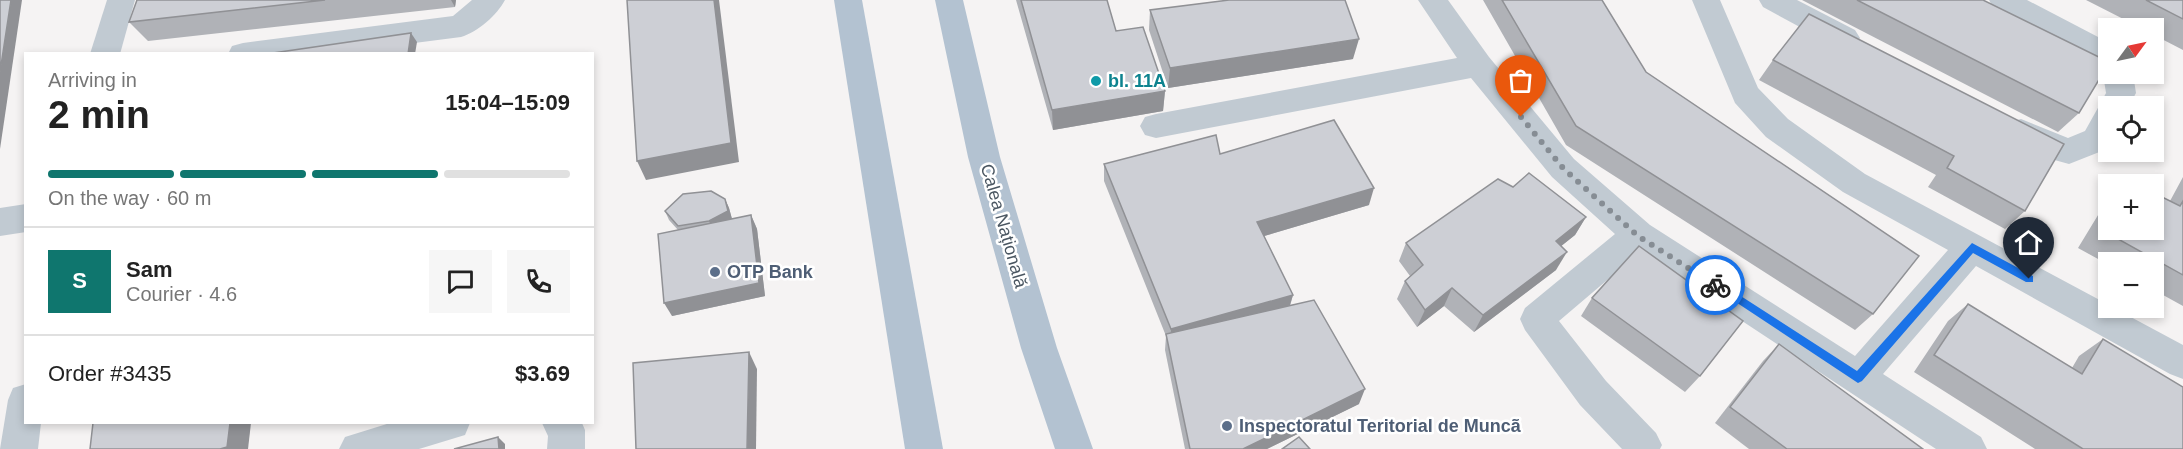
<!DOCTYPE html>
<meta charset="utf-8">
<style>
:root{--surface:#fff;--page:#f6f6f6;--text:#222;--muted:#767676;--line:#e0e0e0;--accent:#0f766e}
body{margin:0;font-family:Helvetica,sans-serif;background:var(--page);color:var(--text);height:100vh;display:flex;flex-direction:column;font-size:22px;white-space:nowrap}
*{box-sizing:border-box;margin:0}
p{font-size:20px;color:var(--muted)}
.icon{flex:none;width:33px;height:33px;fill:none;stroke:currentColor;stroke-width:2;stroke-linecap:round;stroke-linejoin:round}
.map{position:relative;flex:1;overflow:hidden}
.side{position:absolute;left:24px;top:52px;width:570px;height:372px;display:flex;flex-direction:column;background:var(--surface);border-radius:0px;box-shadow:0 3px 9px #0003}
.side>*{flex:none}
.needle{width:39px;rotate:57deg}
.buttons{position:absolute;left:2098px;top:18px;display:grid;gap:12px}
.buttons a{display:grid;place-items:center;width:66px;height:66px;border-radius:0px;background:var(--surface);box-shadow:0 3px 9px #0003;font-size:30px}
.pin{position:absolute;display:grid;place-items:center;width:51px;height:51px;color:#fff;margin:-62px -26px;border-radius:50% 50% 50% 0;rotate:-45deg;box-shadow:0 0 6px #0007}
.pin .icon{rotate:45deg}
.courier{position:absolute;display:grid;place-items:center;width:60px;height:60px;margin:-30px;border:4px solid #1a73e8;border-radius:50%;background:#fff;color:#222;box-shadow:0 2px 8px #0007}
.headline em{font-style:normal;font-weight:600}
.headline div{display:flex;flex-direction:column-reverse}
.headline{display:flex;align-items:center;justify-content:space-between;height:102px;padding:0 24px}
h1{font-size:39px;font-weight:600;line-height:45px}
.bar{display:grid;grid-template-columns:repeat(4,1fr);gap:9px 6px;align-content:center;height:72px;padding:0 24px}
.bar i{height:8px;border-radius:4px;background:var(--line)}
.bar .on{background:var(--accent)}
.bar p{grid-column:span 4}
.line{display:flex;align-items:center;gap:15px;padding:0 24px;border-top:2px solid var(--line)}
.line div{flex:1}
.round{display:grid;place-items:center;flex:none;width:63px;height:63px;border-radius:0px;background:var(--page)}
.map>svg:first-child{display:block}
.lines{fill:none;stroke-linecap:round;stroke-linejoin:round}
.minor{fill:#c1cad2;fill-rule:evenodd}
.major{fill:#b3c2d1;fill-rule:evenodd}
.wall{fill:#b0b2b7}
.shaded-wall{fill:#909195}
.building{fill:#cdcfd5;stroke:#909195;stroke-width:1.5}
.route{fill:#1a73e8}
.done{stroke:#868d94;stroke-width:6;stroke-dasharray:0 10.8}
.culture-dot{fill:#0f9aa8;stroke:#fff;stroke-width:2}
.service-dot{fill:#5c6f8a;stroke:#fff;stroke-width:2}
.labels{text-anchor:middle;dominant-baseline:central;stroke-width:5;stroke-linejoin:round;paint-order:stroke}
.culture-label{font-size:18px;font-weight:bold;fill:#0d838f;stroke:#fff;text-anchor:start}
.street-label{font-size:18px;fill:#4a5661;stroke:#fff}
.service-label{font-size:18px;font-weight:bold;fill:#4e5e75;stroke:#fff;text-anchor:start}
</style>
<div class="map">
<svg width="2183" height="449" viewBox="0 0 2183 449">
<rect width="100%" height="100%" fill="#f5f3f3"/>
<g class="lines">
<g class="minor">
<path d="M 107,0 L 135,0 L 120,54 L 90,54 Z"/>
<path d="M 472,0 L 505,0 C 497,15 478,32 461,37 L 329,54 L 228,54 L 232,46 L 243,43 L 453,16 Z"/>
<path d="M 1418,0 L 1448,0 L 1489,57 L 1574,159 L 1650,225 L 1855,356 L 1948,250 L 1843,192 L 1766,137 L 1735,103 L 1692,0 L 1720,0 L 1758,88 L 1788,119 L 1865,174 L 2109,305 L 2109,308 L 2114,308 L 2183,345 L 2183,379 L 2170,374 L 1976,266 L 1883,374 L 1981,437 L 1987,449 L 1936,449 L 1639,253 L 1559,321 L 1606,381 L 1656,433 L 1662,445 L 1660,449 L 1622,449 L 1580,405 L 1525,330 L 1520,319 L 1525,308 L 1615,234 L 1552,177 L 1471,78 L 1156,138 L 1145,135 L 1140,126 L 1145,117 L 1156,114 L 1457,58 Z"/>
<path d="M 1759,0 L 1797,0 L 1855,30 L 1860,38 L 1855,46 L 1845,49 L 1835,46 L 1763,7 Z"/>
<path d="M 1989,0 L 2027,0 L 2100,38 L 2109,47 L 2109,74 L 2133,74 L 2136,93 L 2129,106 L 2109,106 L 2107,149 L 2069,164 L 2040,156 L 2010,140 L 2005,131 L 2010,122 L 2021,119 L 2068,138 L 2085,131 L 2099,106 L 2106,93 L 2103,74 L 2098,72 L 2078,54 L 1993,7 Z"/>
<path d="M 26,204 L 26,232 L 0,236 L 0,208 Z"/>
<path d="M 26,384 L 26,423 L 41,423 L 38,449 L 0,449 L 8,400 L 13,388 Z"/>
<path d="M 390,423 L 470,423 L 465,435 L 419,449 L 339,449 L 345,437 Z"/>
<path d="M 542,423 L 582,423 L 585,430 L 585,449 L 547,449 L 548,436 Z"/>
</g>
<g class="major">
<path d="M 834,0 L 862,0 L 943,449 L 905,449 Z"/>
<path d="M 935,0 L 963,0 L 1000,157 L 1057,348 L 1093,449 L 1055,449 L 1021,348 L 968,157 Z"/>
</g>
</g>
<g class="wall">
<path d="M 137,0 L 456,0 L 455,7 L 148,41 L 129,22 Z"/>
<path d="M 1016,0 L 1107,0 L 1116,31 L 1165,91 L 1163,111 L 1053,130 Z"/>
<path d="M 1483,0 L 1602,0 L 1646,72 L 1873,314 L 1855,330 L 1566,145 Z"/>
<path d="M 1802,0 L 1983,0 L 2079,113 L 2058,132 Z"/>
<path d="M 2086,0 L 2183,0 L 2183,50 L 2154,35 L 2154,28 L 2141,28 Z"/>
<path d="M 1150,10 L 1353,59 L 1168,88 L 1149,30 Z"/>
<path d="M 1773,60 L 2064,144 L 2025,211 L 2005,229 L 1928,187 L 1936,175 L 1759,80 Z"/>
<path d="M 1220,154 L 1369,205 L 1264,236 L 1293,295 L 1290,306 L 1359,404 L 1267,449 L 1185,449 L 1165,350 L 1166,336 L 1104,181 L 1104,164 Z"/>
<path d="M 2183,177 L 2183,306 L 2154,290 L 2154,262 L 2109,262 L 2109,265 L 2078,248 L 2109,197 L 2109,230 L 2170,201 Z"/>
<path d="M 1513,187 L 1586,217 L 1575,235 L 1561,246 L 1556,270 L 1474,332 L 1444,306 L 1417,327 L 1397,299 L 1405,281 L 1410,276 L 1399,261 L 1406,243 Z"/>
<path d="M 725,199 L 729,208 L 732,219 L 751,215 L 757,229 L 765,296 L 672,316 L 678,230 L 669,220 L 665,211 Z"/>
<path d="M 1592,298 L 1700,376 L 1685,392 L 1581,316 Z"/>
<path d="M 1968,304 L 2072,368 L 2079,356 L 2103,339 L 2183,449 L 2035,449 L 1914,372 L 1948,321 Z"/>
<path d="M 1779,344 L 1923,449 L 1749,449 L 1715,423 L 1763,361 Z"/>
</g>
<g class="shaded-wall">
<path d="M 11,0 L 22,0 L 0,149 L 0,72 Z"/>
<path d="M 451,0 L 456,0 L 455,7 Z"/>
<path d="M 714,0 L 719,0 L 739,162 L 646,180 L 637,161 Z"/>
<path d="M 411,33 L 417,42 L 415,54 L 408,54 Z"/>
<path d="M 1359,39 L 1353,59 L 1168,88 L 1170,68 Z"/>
<path d="M 1165,91 L 1163,111 L 1053,130 L 1052,110 Z"/>
<path d="M 1374,188 L 1369,205 L 1254,239 L 1257,222 Z"/>
<path d="M 725,199 L 729,208 L 732,219 L 713,230 L 709,221 Z"/>
<path d="M 751,215 L 757,229 L 765,296 L 672,316 L 664,303 Z"/>
<path d="M 1586,217 L 1575,235 L 1545,259 L 1556,241 Z"/>
<path d="M 1567,252 L 1556,270 L 1474,332 L 1483,315 Z"/>
<path d="M 1452,288 L 1444,306 L 1417,327 L 1425,310 Z"/>
<path d="M 1293,295 L 1288,311 L 1170,344 L 1171,329 Z"/>
<path d="M 749,352 L 757,369 L 756,449 L 747,449 Z"/>
<path d="M 1365,389 L 1359,404 L 1267,449 L 1243,449 Z"/>
<path d="M 230,423 L 251,423 L 248,449 L 220,449 Z"/>
<path d="M 498,437 L 505,444 L 505,449 L 499,449 Z"/>
</g>
<g class="building">
<path d="M 0,0 L 11,0 L 0,72 Z"/>
<path d="M 137,0 L 325,0 L 129,22 Z"/>
<path d="M 627,0 L 714,0 L 731,143 L 637,161 Z"/>
<path d="M 1021,0 L 1107,0 L 1116,31 L 1143,27 L 1165,91 L 1052,110 Z"/>
<path d="M 1229,0 L 1345,0 L 1359,39 L 1170,68 L 1150,10 Z"/>
<path d="M 1502,0 L 1602,0 L 1646,72 L 1919,256 L 1873,314 L 1576,126 Z"/>
<path d="M 1857,0 L 1983,0 L 2109,62 L 2109,63 L 2079,113 Z"/>
<path d="M 2146,0 L 2183,0 L 2183,19 Z"/>
<path d="M 1809,14 L 2064,144 L 2025,211 L 1947,168 L 1954,156 L 1773,60 Z"/>
<path d="M 411,33 L 408,54 L 266,54 Z"/>
<path d="M 1334,120 L 1374,188 L 1257,222 L 1293,295 L 1171,329 L 1104,164 L 1216,135 L 1220,154 Z"/>
<path d="M 1529,173 L 1586,217 L 1556,241 L 1567,252 L 1483,315 L 1452,288 L 1425,310 L 1405,281 L 1423,265 L 1406,243 L 1498,179 L 1513,187 Z"/>
<path d="M 2130,180 L 2139,184 L 2127,184 Z"/>
<path d="M 711,191 L 725,199 L 728,211 L 709,221 L 678,226 L 665,211 L 683,194 Z"/>
<path d="M 2154,193 L 2180,206 L 2183,201 L 2183,275 L 2100,229 L 2109,215 L 2109,230 L 2154,230 Z"/>
<path d="M 751,215 L 759,283 L 664,303 L 658,234 Z"/>
<path d="M 1639,246 L 1743,321 L 1700,376 L 1592,298 Z"/>
<path d="M 1314,300 L 1365,389 L 1243,449 L 1190,449 L 1166,334 Z"/>
<path d="M 1968,304 L 2082,374 L 2103,339 L 2183,387 L 2183,449 L 2083,449 L 1934,355 Z"/>
<path d="M 1779,344 L 1923,449 L 1787,449 L 1730,407 Z"/>
<path d="M 749,352 L 747,449 L 636,449 L 633,363 Z"/>
<path d="M 93,423 L 230,423 L 227,447 L 220,449 L 90,449 Z"/>
<path d="M 498,437 L 499,449 L 454,449 Z"/>
<path d="M 1299,437 L 1310,449 L 1282,449 Z"/>
</g>
<path class="route" d="M 1972,243 L 2033,276 L 2033,282 L 2026,282 L 1973,253 L 1862,381 L 1858,383 L 1710,285 L 1715,281 L 1719,282 L 1857,371 Z"/>
<g class="lines">
<path class="done" d="M 1521,117 L 1563,168 L 1638,236 L 1715,285"/>
</g>
<circle class="culture-dot" cx="1096" cy="81" r="6"/>
<g class="service-dot">
<circle cx="715" cy="272" r="6"/>
<circle cx="1227" cy="426" r="6"/>
</g>
<g class="labels">
<g class="culture-label">
<text x="1108" y="81">bl. 11A</text>
</g>
<g class="street-label">
<text transform="translate(1004 226) rotate(74)">Calea Națională</text>
</g>
<g class="service-label">
<text x="727" y="272">OTP Bank</text>
<text x="1239" y="426">Inspectoratul Teritorial de Muncã</text>
</g>
</g>
</svg>
<div class="buttons">
<a><svg class="needle" viewBox="-14 -14 28 28"><path d="M0-13l5 13h-10z" fill="#e53935"/><path d="M0 13l5-13h-10z" fill="#767676"/></svg></a>
<a><svg class="icon" aria-label="locate" viewBox="0 0 24 24"><circle cx="12" cy="12" r="6"/><path d="M12 2v4M12 18v4M2 12h4M18 12h4"/></svg></a>
<a>+</a>
<a>−</a>
</div>
<div class="pin" style="left:1521px;top:117px;background:#ea580c"><svg class="icon" aria-label="bag" viewBox="0 0 24 24"><path d="M5 8h14l-1 12H6zM9 8a3 3 0 0 1 6 0"/></svg></div>
<div class="pin" style="left:2029px;top:279px;background:#1f2937"><svg class="icon" aria-label="home" viewBox="0 0 24 24"><path d="M3 11l9-7 9 7M6 9v11h12V9"/></svg></div>
<div class="courier" style="left:1715px;top:285px"><svg class="icon" aria-label="bike" viewBox="0 0 24 24"><circle cx="6" cy="16" r="4"/><circle cx="18" cy="16" r="4"/><path d="M6 16l4-8h5l3 8M10 8l3 8H6M13 5h3"/></svg></div>
<section class="side">
<div class="headline"><div><h1>2 min</h1><p>Arriving in</p></div><em>15:04–15:09</em></div>
<div class="bar"><i class="on"></i><i class="on"></i><i class="on"></i><i></i><p>On the way · 60 m</p></div>
<div class="line" style="height:108px"><b class="round" style="background:var(--accent);color:#fff">S</b><div><b>Sam</b><p>Courier · 4.6</p></div><a class="round"><svg class="icon" aria-label="chat" viewBox="0 0 24 24"><path d="M4 5h16v11H9l-5 4z"/></svg></a><a class="round"><svg class="icon" aria-label="phone" viewBox="0 0 24 24"><path d="M5 4h4l2 5-3 2q2 4 5 5l2-3 5 2v4C11 20 4 13 5 4z"/></svg></a></div>
<div class="line" style="height:78px"><div>Order #3435</div><b>$3.69</b></div>
</section>
</div>
